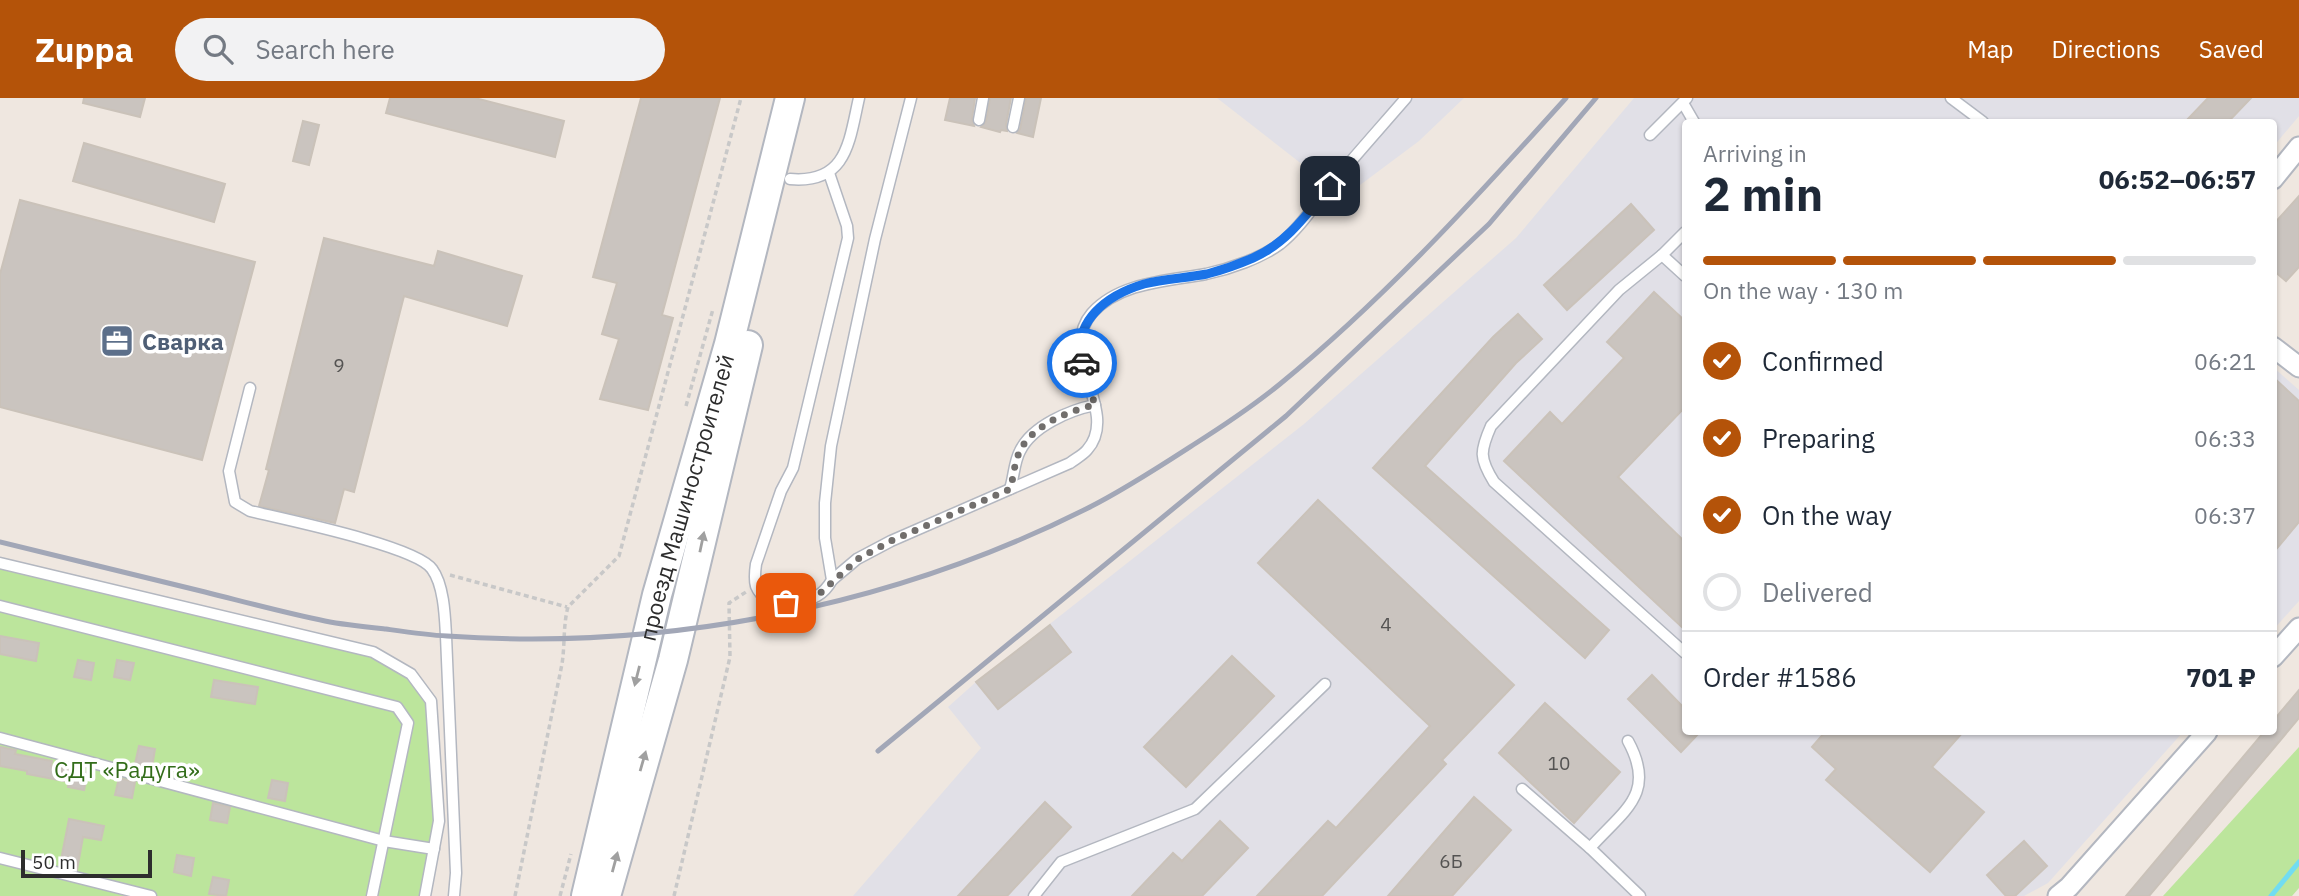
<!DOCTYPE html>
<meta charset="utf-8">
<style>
:root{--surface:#fff;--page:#f2f2f3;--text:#1f2937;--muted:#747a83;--line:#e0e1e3;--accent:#b45309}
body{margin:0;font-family:"IBM Plex Sans",sans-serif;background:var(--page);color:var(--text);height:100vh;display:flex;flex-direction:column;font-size:26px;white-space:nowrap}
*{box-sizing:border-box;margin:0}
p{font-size:23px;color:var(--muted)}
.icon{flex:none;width:38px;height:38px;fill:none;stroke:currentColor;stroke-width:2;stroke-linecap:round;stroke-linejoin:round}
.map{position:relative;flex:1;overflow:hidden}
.panel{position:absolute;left:1682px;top:21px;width:595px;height:616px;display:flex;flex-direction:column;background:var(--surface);border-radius:7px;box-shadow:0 2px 5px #0004}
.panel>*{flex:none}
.scale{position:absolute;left:21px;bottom:18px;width:131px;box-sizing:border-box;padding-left:7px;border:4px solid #2d2d2d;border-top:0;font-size:19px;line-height:24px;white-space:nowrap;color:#2d2d2d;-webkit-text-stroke:5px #fff;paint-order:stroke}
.pin{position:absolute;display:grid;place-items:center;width:60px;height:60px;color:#fff;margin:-30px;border-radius:14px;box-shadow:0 4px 10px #0006}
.courier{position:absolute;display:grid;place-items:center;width:70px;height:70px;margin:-35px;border:5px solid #1a73e8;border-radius:50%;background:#fff;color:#222;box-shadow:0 2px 9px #0007}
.headline em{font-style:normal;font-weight:700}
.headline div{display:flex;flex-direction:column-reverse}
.headline{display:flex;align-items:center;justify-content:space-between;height:119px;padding:0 21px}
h1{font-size:46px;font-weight:700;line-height:52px}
.bar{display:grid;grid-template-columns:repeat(4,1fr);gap:10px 7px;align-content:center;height:84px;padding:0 21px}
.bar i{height:9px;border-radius:5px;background:var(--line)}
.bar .current{background:var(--accent)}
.bar p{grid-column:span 4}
.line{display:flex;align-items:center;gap:18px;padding:0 21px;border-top:2px solid var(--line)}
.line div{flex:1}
ol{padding:0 21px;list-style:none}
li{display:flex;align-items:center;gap:21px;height:77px}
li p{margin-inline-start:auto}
li .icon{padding:7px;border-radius:50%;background:var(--accent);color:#fff;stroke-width:4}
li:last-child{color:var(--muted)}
li i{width:38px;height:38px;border:4px solid var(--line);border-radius:50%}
header{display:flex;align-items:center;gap:42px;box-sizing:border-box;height:98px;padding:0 35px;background:var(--accent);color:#fff}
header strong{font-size:33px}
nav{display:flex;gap:38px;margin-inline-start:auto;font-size:24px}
.search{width:490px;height:63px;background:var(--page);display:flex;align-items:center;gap:18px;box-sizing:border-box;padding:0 24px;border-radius:38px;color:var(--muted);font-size:26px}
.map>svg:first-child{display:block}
.industrial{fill:#e1e0e7}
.green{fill:#bce59c}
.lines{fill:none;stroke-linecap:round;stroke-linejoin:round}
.stream{stroke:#72dcf1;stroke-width:5}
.building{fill:#cac4bf;stroke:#cac2b9;stroke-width:2}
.lane-casing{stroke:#b3b7c0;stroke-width:13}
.street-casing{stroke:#b3b7c0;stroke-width:23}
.secondary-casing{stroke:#b3b7c0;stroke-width:32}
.path{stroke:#c8c8c8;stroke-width:3.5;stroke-dasharray:5 3.5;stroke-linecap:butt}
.lane{stroke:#fff;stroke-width:10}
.street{stroke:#fff;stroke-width:19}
.secondary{stroke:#fff;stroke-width:28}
.rail{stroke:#a2a7b7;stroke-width:5}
.oneway{fill:#a0a0a0}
.done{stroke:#716e6c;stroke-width:7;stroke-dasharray:0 12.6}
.route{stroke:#1a73e8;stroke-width:9}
.labels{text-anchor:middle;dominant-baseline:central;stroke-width:7;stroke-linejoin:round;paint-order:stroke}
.number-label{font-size:19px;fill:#545352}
.service-label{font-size:23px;font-weight:bold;fill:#4e5e75;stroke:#fff;text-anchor:start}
.street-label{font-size:23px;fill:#2d2d2d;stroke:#fff}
.park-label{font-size:23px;fill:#336d1a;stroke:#fff}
</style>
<header>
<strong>Zuppa</strong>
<div class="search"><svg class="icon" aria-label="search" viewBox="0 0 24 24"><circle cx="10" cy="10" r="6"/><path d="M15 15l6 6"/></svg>Search here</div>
<nav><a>Map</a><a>Directions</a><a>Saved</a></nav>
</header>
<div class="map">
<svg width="2299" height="798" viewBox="0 0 2299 798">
<rect width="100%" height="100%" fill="#efe7e0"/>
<g class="industrial">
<path d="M 1217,0 L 1464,0 L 1419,43 L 1344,99 Z"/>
<path d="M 1634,0 L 2299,0 L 2299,18 L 2273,49 L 2273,24 L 1685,24 L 1685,634 L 2183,634 L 2048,785 L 2024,798 L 853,798 L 981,650 L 948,609 L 976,584 L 1304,326 L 1516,140 Z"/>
<path d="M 2273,269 L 2299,292 L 2299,503 L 2273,532 Z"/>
</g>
<g class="green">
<path d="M 0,465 L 373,554 L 411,576 L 431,603 L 439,723 L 425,798 L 0,798 Z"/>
<path d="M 2299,649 L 2299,790 L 2292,798 L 2163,798 Z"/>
</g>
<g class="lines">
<path class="stream" d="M 2271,798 L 2299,764"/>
</g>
<g class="building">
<path d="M 84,0 L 145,0 L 140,19 L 83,5 Z"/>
<path d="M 390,0 L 475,0 L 564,23 L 555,59 L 386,15 Z"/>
<path d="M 641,0 L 720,0 L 662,217 L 673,220 L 648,312 L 600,301 L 619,241 L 602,236 L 617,185 L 593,179 Z"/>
<path d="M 950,0 L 975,0 L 972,21 L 974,28 L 945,22 Z"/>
<path d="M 990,0 L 1011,0 L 1006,27 L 1007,33 L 1001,32 L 1000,34 L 981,29 L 986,23 Z"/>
<path d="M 1026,0 L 1041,0 L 1033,39 L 1017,35 L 1020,31 Z"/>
<path d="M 2208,0 L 2251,0 L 2228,24 L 2185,24 Z"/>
<path d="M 303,23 L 319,27 L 309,67 L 293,63 Z"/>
<path d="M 84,45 L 225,86 L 214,124 L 73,83 Z"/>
<path d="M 2299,98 L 2299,169 L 2286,183 L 2273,172 L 2273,127 Z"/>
<path d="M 20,102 L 255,164 L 202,362 L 0,309 L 0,176 Z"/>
<path d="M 1631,106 L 1654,132 L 1567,212 L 1544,187 Z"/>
<path d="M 324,140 L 434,168 L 438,153 L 522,178 L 507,228 L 404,198 L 354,394 L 344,391 L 335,425 L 259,408 L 269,372 L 266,371 Z"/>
<path d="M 1654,194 L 1685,223 L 1685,309 L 1618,379 L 1685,444 L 1685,532 L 1504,363 L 1550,314 L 1562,326 L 1624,260 L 1607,244 Z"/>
<path d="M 1518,216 L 1542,241 L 1516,265 L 1425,368 L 1609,532 L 1585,560 L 1373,370 L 1493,239 Z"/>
<path d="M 2273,279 L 2299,303 L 2299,424 L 2273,455 Z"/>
<path d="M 1318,402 L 1514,587 L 1442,662 L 1446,666 L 1322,798 L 1257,798 L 1328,723 L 1336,730 L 1430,628 L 1258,465 Z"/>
<path d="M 1050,527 L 1071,554 L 998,611 L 976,584 Z"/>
<path d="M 0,538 L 39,545 L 36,563 L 0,556 Z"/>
<path d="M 1232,558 L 1274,598 L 1186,689 L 1144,649 Z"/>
<path d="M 78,562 L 94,565 L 91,582 L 74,579 Z"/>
<path d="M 117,562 L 134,565 L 130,582 L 114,579 Z"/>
<path d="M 1652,577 L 1685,611 L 1685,634 L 1700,634 L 1681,654 L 1628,601 Z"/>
<path d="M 214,582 L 258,589 L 255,606 L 211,599 Z"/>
<path d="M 2299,592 L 2299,620 L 2273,651 L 2149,798 L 2126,798 L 2264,634 L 2273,634 L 2273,623 Z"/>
<path d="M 1545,605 L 1620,674 L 1574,725 L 1499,655 Z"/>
<path d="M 1825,634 L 1963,634 L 1932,669 L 1984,714 L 1930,774 L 1826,682 L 1836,671 L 1812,649 Z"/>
<path d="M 139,648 L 155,651 L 152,669 L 135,666 Z"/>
<path d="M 0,649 L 16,652 L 15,656 L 52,663 L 51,668 L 88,674 L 84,692 L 68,689 L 69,684 L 27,676 L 27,673 L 0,668 Z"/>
<path d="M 119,680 L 135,684 L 132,700 L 115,697 Z"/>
<path d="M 272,682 L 288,685 L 285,703 L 268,700 Z"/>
<path d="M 1474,699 L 1511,732 L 1452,798 L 1388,798 Z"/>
<path d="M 1045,704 L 1071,729 L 1007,798 L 958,798 Z"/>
<path d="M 213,705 L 230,709 L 227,725 L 210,722 Z"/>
<path d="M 69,721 L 104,728 L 101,742 L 83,739 L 77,772 L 60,767 Z"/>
<path d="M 1220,723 L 1248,750 L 1202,798 L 1132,798 L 1173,755 L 1182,763 Z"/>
<path d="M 2024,743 L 2047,768 L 2015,798 L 2006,798 L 1987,777 Z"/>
<path d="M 177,757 L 194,760 L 191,778 L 174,774 Z"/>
<path d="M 213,779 L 229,782 L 226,798 L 209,796 Z"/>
</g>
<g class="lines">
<defs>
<g id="lane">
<path d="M 1951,0 L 1983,24"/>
<path d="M 1683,5 L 1694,24"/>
<path d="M 979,22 L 983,0"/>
<path d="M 1013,29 L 1019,0"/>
<path d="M 1650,37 L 1687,0"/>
<path d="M 829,75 L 847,128 L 848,140 L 793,370 L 781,393 L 756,466 C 755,473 754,481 756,488 C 765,510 800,508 817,498 C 824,494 828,489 832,482 L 825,440 L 825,405 L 831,348 L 875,141 L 911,0"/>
<path d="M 790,81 C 847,86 849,44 859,0"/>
<path d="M 1685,134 L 1662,157 L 1619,192 L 1491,328 C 1480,353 1479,360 1494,384 L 1685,555"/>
<path d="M 1662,157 L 1685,178"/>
<path d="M 250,290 L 229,373 L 235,404 L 250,413 C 283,421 416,448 432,471 C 444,487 445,519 446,538 L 456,775 L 454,798"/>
<path d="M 1010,391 C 1014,379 1014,364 1020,353 C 1032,328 1070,312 1095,307"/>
<path d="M 0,465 L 373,554 L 411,576 L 431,603 L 439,723 L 425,798"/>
<path d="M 832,482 L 857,461 L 891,443 L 1070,365 C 1075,361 1083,357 1087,352 C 1121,314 1056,257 1092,215 C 1120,184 1168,183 1206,176 C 1230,171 1261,160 1280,146 C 1299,131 1314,108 1329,89 C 1354,59 1380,30 1406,0"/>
<path d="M 0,508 L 397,609 L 408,625 L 372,798"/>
<path d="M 0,640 L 384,743 L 434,751"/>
<path d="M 1522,691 L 1590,750 L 1640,798"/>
<path d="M 1590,750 C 1624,712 1657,696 1628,643"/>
<path d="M 0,760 L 151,798"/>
<path d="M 1034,798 L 1061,764 L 1195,711 L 1325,586"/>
</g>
<g id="street">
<path d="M 2273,81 L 2299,49"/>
<path d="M 2273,249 L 2299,269"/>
<path d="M 2273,559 L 2299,530"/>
<path d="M 2058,798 L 2069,789 L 2207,634"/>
</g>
<g id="secondary">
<path id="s1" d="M 586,798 L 657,497 L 729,246 L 790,0"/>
<path d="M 606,798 L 673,562 L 748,247"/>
</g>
</defs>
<use href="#lane" class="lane-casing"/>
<use href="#street" class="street-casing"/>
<use href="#secondary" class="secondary-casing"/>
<g class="path">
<path d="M 686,308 L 713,211"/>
<path d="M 450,477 L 567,509"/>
<path d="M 515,798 L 562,566 C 565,547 563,527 568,509 L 619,458 L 741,0"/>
<path d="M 560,798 L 571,756"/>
<path d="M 674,798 L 730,559 L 729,505 L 746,494"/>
</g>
<use href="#lane" class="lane"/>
<use href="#street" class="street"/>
<use href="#secondary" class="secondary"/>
<g class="rail">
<path d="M 0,444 C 68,461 137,477 205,494 C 245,504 285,515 325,523 C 345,527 366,529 386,531 C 407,534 427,537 447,538 C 666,553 892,509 1088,410 C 1124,392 1159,369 1193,347 C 1223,328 1253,308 1280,286 C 1385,200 1475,101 1566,0"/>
<path d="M 878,653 L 1286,318 L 1489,126 L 1596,0"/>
</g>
</g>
<defs><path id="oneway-solid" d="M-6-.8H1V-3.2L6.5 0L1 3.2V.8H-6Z" transform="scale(1.75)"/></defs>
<g class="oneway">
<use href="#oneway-solid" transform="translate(702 444) rotate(-78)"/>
<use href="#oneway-solid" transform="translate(637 578) rotate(104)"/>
<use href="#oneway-solid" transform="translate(643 663) rotate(-74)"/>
<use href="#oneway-solid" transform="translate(615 764) rotate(-75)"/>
</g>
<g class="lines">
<path class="done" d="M 786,505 L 806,503 L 817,498 L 858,461 L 891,443 L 1010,391 C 1014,379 1014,364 1020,353 C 1031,328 1070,312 1095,307 L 1082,265"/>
<path class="route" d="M 1082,265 C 1072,223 1107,197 1144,186 C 1164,181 1186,180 1207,176 C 1222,172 1239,166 1253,160 C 1287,145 1307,116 1330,88"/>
</g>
<defs>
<symbol id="office-square" viewBox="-11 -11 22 22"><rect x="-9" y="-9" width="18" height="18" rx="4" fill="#5c6f8a" stroke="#fff"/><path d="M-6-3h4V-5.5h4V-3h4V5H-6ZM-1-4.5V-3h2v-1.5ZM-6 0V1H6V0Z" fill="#fff"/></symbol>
</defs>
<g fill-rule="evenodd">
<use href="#office-square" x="98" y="224" width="38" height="38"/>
</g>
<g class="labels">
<g class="number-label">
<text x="339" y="267">9</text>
<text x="1386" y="526">4</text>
<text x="1559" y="665">10</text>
<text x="1451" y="763">6Б</text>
</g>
<g class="service-label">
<text x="142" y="243">Сварка</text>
</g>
<g class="street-label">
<text stroke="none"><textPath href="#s1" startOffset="411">проезд Машиностроителей</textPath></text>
</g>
<g class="park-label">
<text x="127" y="671">СДТ «Радуга»</text>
</g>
</g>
</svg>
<div class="scale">50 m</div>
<div class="pin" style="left:786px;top:505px;background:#ea580c"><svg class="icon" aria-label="bag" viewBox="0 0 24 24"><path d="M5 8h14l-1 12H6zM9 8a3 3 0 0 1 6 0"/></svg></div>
<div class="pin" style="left:1330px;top:88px;background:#1f2937"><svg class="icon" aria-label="home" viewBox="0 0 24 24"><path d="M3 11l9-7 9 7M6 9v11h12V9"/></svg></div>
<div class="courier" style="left:1082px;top:265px"><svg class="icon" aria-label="car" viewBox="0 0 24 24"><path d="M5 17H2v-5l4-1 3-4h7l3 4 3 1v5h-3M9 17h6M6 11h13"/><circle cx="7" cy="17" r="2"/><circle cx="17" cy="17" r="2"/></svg></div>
<section class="panel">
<div class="headline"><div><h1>2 min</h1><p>Arriving in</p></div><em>06:52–06:57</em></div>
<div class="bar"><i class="current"></i><i class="current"></i><i class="current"></i><i></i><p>On the way · 130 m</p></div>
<ol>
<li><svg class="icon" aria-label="check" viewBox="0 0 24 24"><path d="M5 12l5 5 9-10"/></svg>Confirmed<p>06:21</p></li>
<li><svg class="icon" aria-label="check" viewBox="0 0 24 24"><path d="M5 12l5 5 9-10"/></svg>Preparing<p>06:33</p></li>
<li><svg class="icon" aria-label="check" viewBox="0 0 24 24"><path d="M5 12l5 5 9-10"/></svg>On the way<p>06:37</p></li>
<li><i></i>Delivered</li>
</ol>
<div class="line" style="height:91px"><div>Order #1586</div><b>701 ₽</b></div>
</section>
</div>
